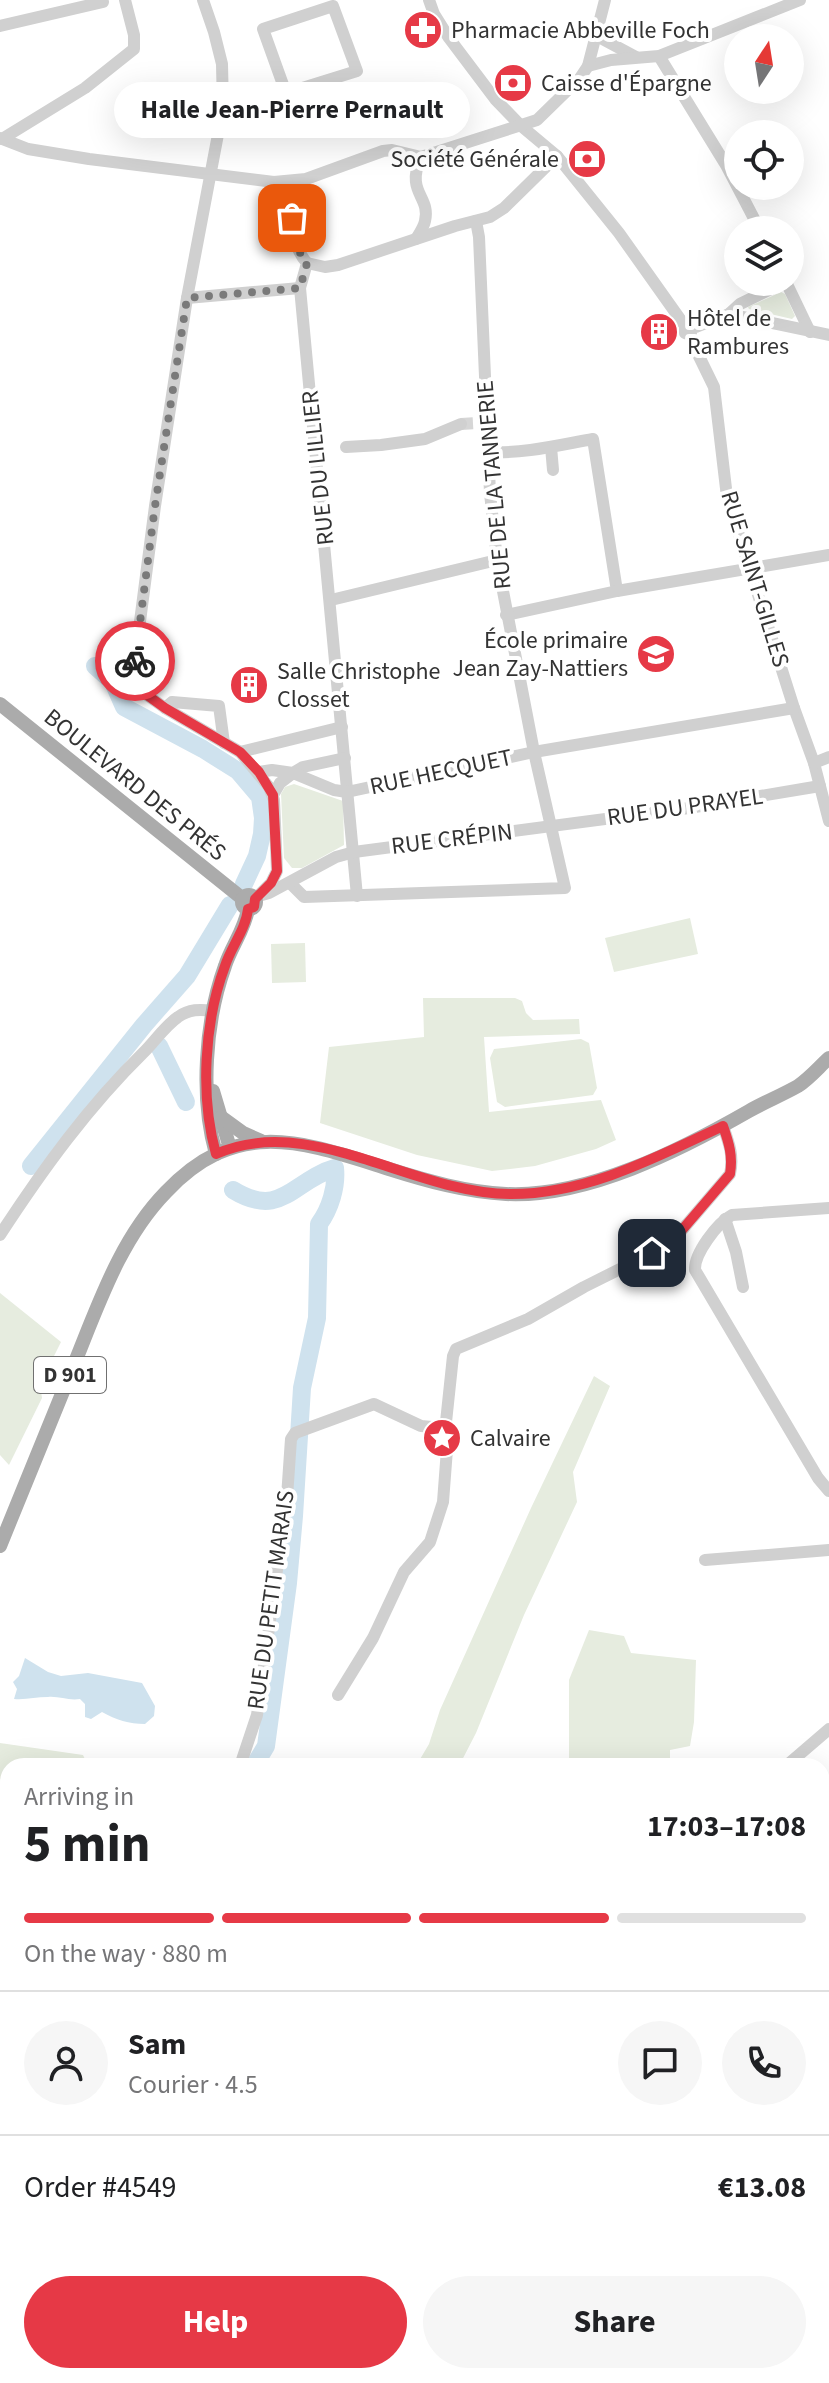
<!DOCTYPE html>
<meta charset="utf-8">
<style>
:root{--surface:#fff;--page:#f6f6f6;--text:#202124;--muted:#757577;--line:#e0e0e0;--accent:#e63946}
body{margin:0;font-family:"Source Sans 3",sans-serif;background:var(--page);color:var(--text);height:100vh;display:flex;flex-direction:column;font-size:30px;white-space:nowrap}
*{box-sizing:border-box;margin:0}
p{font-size:26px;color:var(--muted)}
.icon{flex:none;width:44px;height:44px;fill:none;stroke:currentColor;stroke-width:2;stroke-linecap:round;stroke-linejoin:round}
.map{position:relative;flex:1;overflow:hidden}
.details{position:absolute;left:0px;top:1758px;width:830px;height:626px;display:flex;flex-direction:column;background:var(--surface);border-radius:24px 24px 0 0;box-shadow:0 8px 32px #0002}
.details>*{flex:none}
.needle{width:52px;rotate:12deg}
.fabs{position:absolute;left:724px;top:24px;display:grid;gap:16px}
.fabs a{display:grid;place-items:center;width:80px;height:80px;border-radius:50%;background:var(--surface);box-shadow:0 8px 32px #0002;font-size:40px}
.pin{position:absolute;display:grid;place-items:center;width:68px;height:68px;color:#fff;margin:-34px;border-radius:16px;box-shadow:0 4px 12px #0006}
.courier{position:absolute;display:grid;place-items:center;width:80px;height:80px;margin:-40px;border:6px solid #e63946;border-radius:50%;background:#fff;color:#222;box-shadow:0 2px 10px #0007}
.bubble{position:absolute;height:56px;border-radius:28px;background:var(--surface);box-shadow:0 8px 32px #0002;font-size:26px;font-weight:700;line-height:56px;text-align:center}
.headline em{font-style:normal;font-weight:700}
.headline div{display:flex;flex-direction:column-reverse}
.headline{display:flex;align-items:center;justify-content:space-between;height:136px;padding:0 24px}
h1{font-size:52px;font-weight:700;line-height:60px}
.bar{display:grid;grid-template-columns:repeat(4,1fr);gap:12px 8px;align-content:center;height:96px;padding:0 24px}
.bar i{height:10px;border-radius:6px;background:var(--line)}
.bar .selected{background:var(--accent)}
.bar p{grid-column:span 4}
.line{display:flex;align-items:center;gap:20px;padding:0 24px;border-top:2px solid var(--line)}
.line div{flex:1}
.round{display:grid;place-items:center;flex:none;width:84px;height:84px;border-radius:42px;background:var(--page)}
.cta{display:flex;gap:16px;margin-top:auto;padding:16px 24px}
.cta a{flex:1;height:92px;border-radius:48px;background:var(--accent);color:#fff;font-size:32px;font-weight:700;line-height:92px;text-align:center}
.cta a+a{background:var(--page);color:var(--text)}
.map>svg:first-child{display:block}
.green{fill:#e6ecdf}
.water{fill:#cfe2ee}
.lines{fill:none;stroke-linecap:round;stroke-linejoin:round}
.river{stroke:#cfe2ee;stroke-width:18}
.minor-tunnel{stroke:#d6d6d6;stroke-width:12;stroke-dasharray:12 6;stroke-linecap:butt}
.minor{stroke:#d0d0d0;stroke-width:12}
.major{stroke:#ababab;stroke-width:14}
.done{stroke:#7a7a7a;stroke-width:8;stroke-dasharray:0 14.4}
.route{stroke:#e63946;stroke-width:10}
.labels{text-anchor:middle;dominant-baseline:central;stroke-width:8;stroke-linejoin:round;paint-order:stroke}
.shield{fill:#fff;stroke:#707070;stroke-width:2}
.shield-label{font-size:22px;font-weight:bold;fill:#333}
.poi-label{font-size:24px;fill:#333;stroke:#fff;text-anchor:start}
.street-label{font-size:24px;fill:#333;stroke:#fff}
</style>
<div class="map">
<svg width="829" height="2383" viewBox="0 0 829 2383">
<rect width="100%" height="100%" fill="#fff"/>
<g class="green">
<path d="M 781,292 L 785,294 L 795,316 L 792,319 L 749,309 L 748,307 Z"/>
<path d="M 294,784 L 343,801 L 344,845 L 302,868 L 292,868 L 284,858 L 281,794 L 285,787 Z"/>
<path d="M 690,918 L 698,954 L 614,972 L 605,938 Z"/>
<path d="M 305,943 L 306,982 L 272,983 L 271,944 Z"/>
<path d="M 423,998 L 515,998 L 522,1001 L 526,1013 L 533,1020 L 579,1019 L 580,1034 L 484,1037 L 489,1112 L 601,1100 L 616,1140 L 596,1149 L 535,1166 L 492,1171 L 417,1155 L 320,1123 L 329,1047 L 424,1037 Z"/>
<path d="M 581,1039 L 589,1043 L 597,1088 L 593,1095 L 505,1107 L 497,1102 L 490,1058 L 494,1049 Z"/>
<path d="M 0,1293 L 61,1342 L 40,1384 L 42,1398 L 9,1465 L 0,1455 Z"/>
<path d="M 594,1376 L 610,1386 L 573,1472 L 577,1502 L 524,1615 L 476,1733 L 459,1766 L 416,1766 L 429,1744 L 440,1710 L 531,1508 Z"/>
<path d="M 589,1630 L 624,1636 L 631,1653 L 696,1660 L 694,1722 L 690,1746 L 670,1750 L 670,1766 L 569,1766 L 569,1680 Z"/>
<path d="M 0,1743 L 83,1755 L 88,1766 L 8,1766 L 8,2348 L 0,2350 Z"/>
<path d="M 236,2376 L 299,2376 L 302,2383 L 234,2383 Z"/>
<path d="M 333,2376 L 542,2376 L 544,2383 L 322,2383 Z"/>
</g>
<path class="water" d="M 25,1658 L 48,1672 L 61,1676 L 88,1673 L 142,1683 L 155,1706 L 154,1716 L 145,1724 C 129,1724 116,1720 102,1712 L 91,1719 L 85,1717 L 85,1704 L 80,1699 C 69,1701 59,1696 48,1697 C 36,1697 26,1700 14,1699 L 17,1689 L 13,1682 L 19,1676 Z"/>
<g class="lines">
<g class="river">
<path d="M 95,666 L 113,682 L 124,707 L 203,749 L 238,771 L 260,797 L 263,818 L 262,834 L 257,856 L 244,884"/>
<path d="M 159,1046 L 186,1102"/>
<path d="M 31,1166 L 144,1025 L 187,976 L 230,905"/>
<path d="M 233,1190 C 282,1220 293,1180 335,1168 C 337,1187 330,1209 319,1224 L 317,1318 L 302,1388 L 294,1516 L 288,1583 L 266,1746 L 254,1766"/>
<path d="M 375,2376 L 379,2383"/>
</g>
<path class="minor-tunnel" d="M 461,424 L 478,423"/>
<g class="minor">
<path d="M 203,0 L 214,32 L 222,64 L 223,108 L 187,298 L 155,506 L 135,660 L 135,679 L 140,690 L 165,708 L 240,752 L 269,787 L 274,800 L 277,871 L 271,883 L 255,899"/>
<path d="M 429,0 L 434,14 L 449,38 L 495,99 L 520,125 L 557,156 L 619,233 L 685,326 L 685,333 L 691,335"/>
<path d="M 0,26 L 103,2"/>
<path d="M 595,35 L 636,57"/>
<path d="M 659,56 L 726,165 L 760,230"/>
<path d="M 588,66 L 611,60 L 659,56 L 800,0"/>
<path d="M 223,108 L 238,108 L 357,71 L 333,6 L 263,29 L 286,93"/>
<path d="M 0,138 L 28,149 L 89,159 L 274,182 L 306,179 L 383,151 L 392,150 L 421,157 L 537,120 L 580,78 L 588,66 L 605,0"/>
<path d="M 2,139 L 85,88 L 134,49 L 134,35 L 125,0"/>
<path d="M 287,182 C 290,208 289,243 307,263 L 300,288 L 357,896"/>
<path d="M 416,239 C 419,234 424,227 425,221 C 431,196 405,193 421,157"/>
<path d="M 307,263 L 325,267 L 338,265 L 455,226 L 490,217 L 504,208 L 557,156"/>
<path d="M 786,282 L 810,332"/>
<path d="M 187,298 L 300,288"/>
<path d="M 729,314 L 740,304 L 785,282"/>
<path d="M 696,327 L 729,314 L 829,335"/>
<path d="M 691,335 L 693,344 L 714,387 L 727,497 L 794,708 L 814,763 L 829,821"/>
<path d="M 346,447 L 381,445 L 425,439 L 461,424"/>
<path d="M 551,447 L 553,470"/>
<path d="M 488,452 C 523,454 559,445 593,439 L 617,591"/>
<path d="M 331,600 L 497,560"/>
<path d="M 506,615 L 617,591 L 829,555"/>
<path d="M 165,708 L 172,702 L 219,706 L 224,743"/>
<path d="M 240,752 L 342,727"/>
<path d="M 814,763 L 829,757"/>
<path d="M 259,772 L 272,770 L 293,773 L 303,767 L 345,758"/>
<path d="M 273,795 L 280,783 L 293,773 L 334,790 L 347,792 L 534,752 L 794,708"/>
<path d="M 290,883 L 304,897 L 565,888 L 534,752 L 497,560 L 490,493 L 479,237 L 476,221"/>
<path d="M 262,895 L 269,893 L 336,857 L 354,852 L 689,808 L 820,786"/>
<path d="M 829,1208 L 732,1215 C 717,1223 694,1254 695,1270 L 818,1478 L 829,1491"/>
<path d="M 725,1219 L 736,1252 L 743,1287"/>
<path d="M 0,1235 C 43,1169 88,1107 144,1052 C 155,1041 165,1026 178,1017 C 189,1009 200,1009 213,1011"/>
<path d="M 443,1428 L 446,1422 L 453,1356 L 456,1349 L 528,1319 L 584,1287 L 670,1244 L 730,1174 C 734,1156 729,1143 723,1126"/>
<path d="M 705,1560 L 829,1550"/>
<path d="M 338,1695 L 373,1638 L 404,1572 L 430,1542 L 443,1502 L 448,1436 L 443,1428"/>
<path d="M 240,1766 L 257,1715 L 287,1497 L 291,1439 L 295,1433 L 374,1404 L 421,1426 L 443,1428"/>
<path d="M 786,1766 L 829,1729"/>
<path d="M 822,2035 L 829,2037"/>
<path d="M 822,2086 L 829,2086"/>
<path d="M 721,2376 L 722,2383"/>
<path d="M 70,2383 L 71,2376"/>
</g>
<g class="major">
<path d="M 0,704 L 243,899"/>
<circle cx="249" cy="902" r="7"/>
<path d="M 213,1091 L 230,1148"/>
<path d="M 221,1117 L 243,1133 L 261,1141"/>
<path d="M 216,1154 C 200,1098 205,1021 225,966 C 231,947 245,929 248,909"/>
<path d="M 0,1546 C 25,1485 50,1423 75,1362 C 99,1303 121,1238 166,1192 C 238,1116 303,1142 389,1169 C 427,1181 466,1192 506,1194 C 586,1198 681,1150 749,1111 C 765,1102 782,1095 798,1086 C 810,1078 819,1067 829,1058"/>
<path d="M 824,2383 L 829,2364"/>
</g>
</g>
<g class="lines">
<path class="done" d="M 135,661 L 155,506 L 187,298 L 300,288 L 307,263 L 299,251 L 292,218"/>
<path class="route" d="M 135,661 L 135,679 L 140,690 L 165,708 L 240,752 L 259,772 L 273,795 L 277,871 L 271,883 L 255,899 L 254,907 L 248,909 C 246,929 231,947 225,966 C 204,1022 200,1096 216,1154 C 310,1112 413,1194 511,1194 C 587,1194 655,1158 723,1126 C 729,1143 733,1156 730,1174 L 670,1244 L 652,1253"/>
</g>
<defs>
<symbol id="pharmacy-disc" viewBox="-11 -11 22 22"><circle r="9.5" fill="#e63946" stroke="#fff"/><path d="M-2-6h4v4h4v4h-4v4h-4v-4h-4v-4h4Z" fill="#fff"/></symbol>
<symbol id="bank-disc" viewBox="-11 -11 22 22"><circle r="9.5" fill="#e63946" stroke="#fff"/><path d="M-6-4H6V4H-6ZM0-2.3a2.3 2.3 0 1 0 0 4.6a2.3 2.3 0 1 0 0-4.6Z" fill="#fff"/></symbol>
<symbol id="building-disc" viewBox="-11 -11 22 22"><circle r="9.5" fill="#e63946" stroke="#fff"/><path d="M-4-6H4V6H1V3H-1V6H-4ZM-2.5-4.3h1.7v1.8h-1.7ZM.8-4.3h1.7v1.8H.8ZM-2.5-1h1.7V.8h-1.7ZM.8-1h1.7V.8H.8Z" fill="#fff"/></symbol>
<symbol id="school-disc" viewBox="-11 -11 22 22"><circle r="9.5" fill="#e63946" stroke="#fff"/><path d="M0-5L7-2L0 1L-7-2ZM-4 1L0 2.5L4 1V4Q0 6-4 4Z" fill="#fff"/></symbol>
<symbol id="sight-disc" viewBox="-11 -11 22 22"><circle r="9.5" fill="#e63946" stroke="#fff"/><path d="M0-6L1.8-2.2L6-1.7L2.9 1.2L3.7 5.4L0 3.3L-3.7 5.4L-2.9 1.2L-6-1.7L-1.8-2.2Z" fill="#fff"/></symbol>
</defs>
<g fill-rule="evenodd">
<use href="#pharmacy-disc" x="401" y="8" width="44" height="44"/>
<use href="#bank-disc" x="491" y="61" width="44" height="44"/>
<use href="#bank-disc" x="565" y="137" width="44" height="44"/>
<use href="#building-disc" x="637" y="310" width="44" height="44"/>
<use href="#school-disc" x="634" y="632" width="44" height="44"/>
<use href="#building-disc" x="227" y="663" width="44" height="44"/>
<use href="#sight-disc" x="420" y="1416" width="44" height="44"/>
</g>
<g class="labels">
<rect class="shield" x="34" y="1357" width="72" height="36" rx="6"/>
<g class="shield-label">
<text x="70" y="1375">D 901</text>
</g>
<g class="poi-label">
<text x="451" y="30">Pharmacie Abbeville Foch</text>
<text x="541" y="83">Caisse d'Épargne</text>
<text x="559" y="159" text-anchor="end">Société Générale</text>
<text x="687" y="318">Hôtel de<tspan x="687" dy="28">Rambures</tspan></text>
<text x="628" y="640" text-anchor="end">École primaire<tspan x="628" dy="28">Jean Zay-Nattiers</tspan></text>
<text x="277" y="671">Salle Christophe<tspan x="277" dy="28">Closset</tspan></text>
<text x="470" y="1438">Calvaire</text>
</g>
<g class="street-label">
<text transform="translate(318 468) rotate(-96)">RUE DU LILLIER</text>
<text transform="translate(494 485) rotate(-95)">RUE DE LA TANNERIE</text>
<text transform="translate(755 579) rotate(73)">RUE SAINT-GILLES</text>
<text transform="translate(441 772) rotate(-12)">RUE HECQUET</text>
<text transform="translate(135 785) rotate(39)">BOULEVARD DES PRÉS</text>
<text transform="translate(685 807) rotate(-8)">RUE DU PRAYEL</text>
<text transform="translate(452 839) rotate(-7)">RUE CRÉPIN</text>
<text transform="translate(271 1600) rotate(-82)">RUE DU PETIT MARAIS</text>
</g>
</g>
</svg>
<div class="fabs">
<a><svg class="needle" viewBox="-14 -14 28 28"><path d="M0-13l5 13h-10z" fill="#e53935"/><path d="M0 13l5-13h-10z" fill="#757577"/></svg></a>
<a><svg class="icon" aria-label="locate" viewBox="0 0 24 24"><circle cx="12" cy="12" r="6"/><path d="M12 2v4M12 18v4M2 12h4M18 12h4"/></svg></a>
<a><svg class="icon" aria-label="layers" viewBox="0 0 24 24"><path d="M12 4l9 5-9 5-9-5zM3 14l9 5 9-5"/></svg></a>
</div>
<div class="pin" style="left:292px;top:218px;background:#ea580c"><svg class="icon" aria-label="bag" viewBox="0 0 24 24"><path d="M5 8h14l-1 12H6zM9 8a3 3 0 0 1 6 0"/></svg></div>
<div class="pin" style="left:652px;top:1253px;background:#1f2937"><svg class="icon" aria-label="home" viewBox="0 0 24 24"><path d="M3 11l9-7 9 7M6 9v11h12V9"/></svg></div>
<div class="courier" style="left:135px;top:661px"><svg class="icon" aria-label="bike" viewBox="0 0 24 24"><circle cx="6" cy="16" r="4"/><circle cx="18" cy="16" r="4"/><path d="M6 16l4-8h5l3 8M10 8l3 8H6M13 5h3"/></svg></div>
<div class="bubble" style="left:114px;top:82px;width:356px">Halle Jean-Pierre Pernault</div>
<section class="details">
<div class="headline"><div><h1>5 min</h1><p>Arriving in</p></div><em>17:03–17:08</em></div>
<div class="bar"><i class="selected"></i><i class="selected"></i><i class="selected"></i><i></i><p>On the way · 880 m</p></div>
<div class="line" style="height:144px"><a class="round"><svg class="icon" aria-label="person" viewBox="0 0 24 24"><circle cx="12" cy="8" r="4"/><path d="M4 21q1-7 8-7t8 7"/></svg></a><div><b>Sam</b><p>Courier · 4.5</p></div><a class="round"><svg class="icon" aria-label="chat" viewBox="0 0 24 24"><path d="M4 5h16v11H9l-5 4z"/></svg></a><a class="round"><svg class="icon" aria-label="phone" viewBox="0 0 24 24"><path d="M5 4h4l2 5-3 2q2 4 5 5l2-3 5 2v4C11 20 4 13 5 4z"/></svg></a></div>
<div class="line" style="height:104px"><div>Order #4549</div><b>€13.08</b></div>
<div class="cta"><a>Help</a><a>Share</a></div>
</section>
</div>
